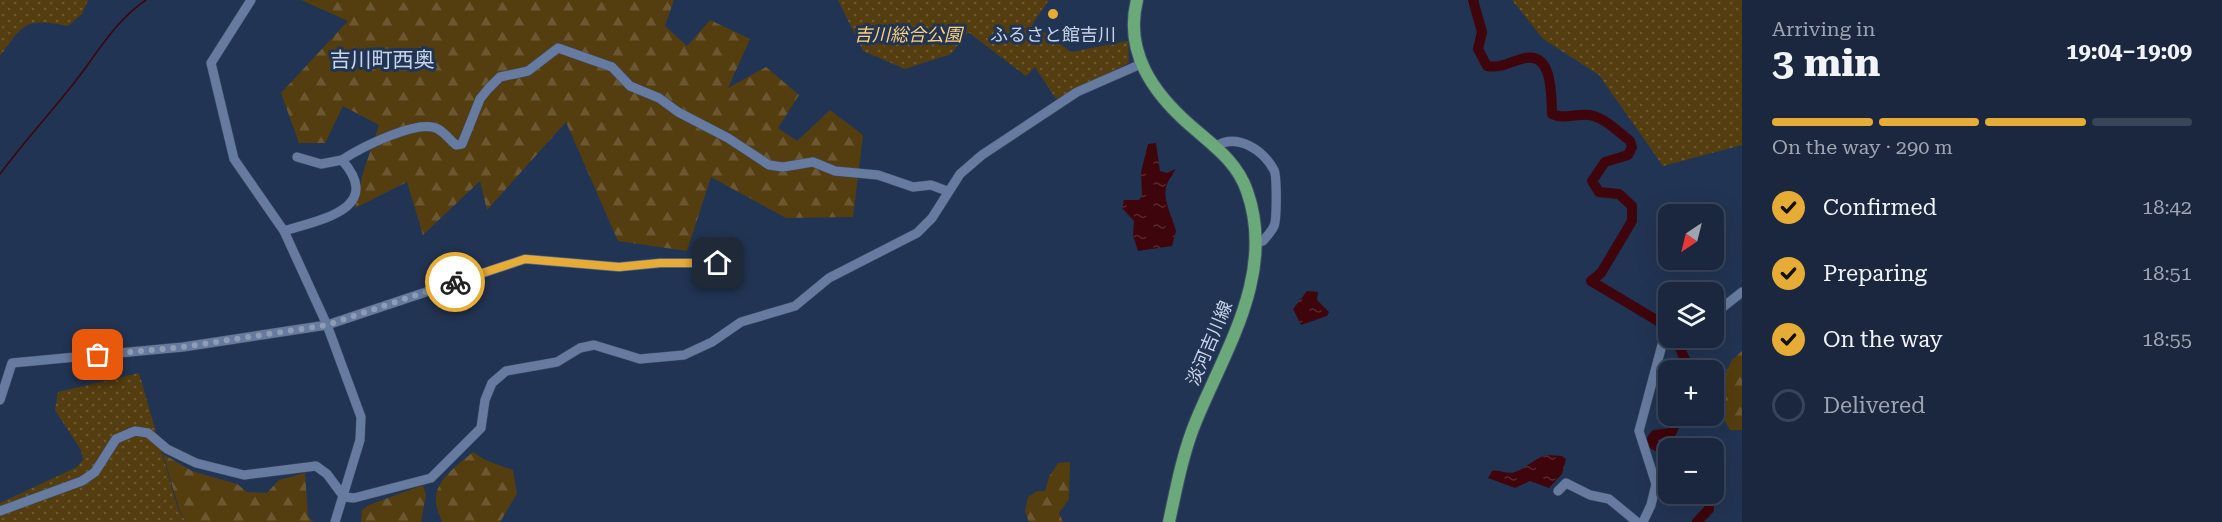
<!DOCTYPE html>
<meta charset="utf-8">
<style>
:root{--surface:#1a273e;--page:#273349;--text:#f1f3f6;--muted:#9fa5b0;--line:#384458;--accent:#e6ac36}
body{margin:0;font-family:"Roboto Serif","Noto Sans JP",serif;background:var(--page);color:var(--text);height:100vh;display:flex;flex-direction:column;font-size:22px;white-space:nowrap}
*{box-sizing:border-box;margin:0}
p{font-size:20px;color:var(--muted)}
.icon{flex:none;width:33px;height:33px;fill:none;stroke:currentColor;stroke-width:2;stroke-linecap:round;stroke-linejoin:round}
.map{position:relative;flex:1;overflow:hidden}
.side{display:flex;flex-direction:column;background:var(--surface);width:480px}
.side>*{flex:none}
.needle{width:39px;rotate:215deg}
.fabs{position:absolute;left:1658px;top:204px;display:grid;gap:12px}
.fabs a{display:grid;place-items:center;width:66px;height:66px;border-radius:12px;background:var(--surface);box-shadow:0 6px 24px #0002,0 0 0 2px var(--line);font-size:30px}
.pin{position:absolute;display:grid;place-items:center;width:51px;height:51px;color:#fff;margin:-26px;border-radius:12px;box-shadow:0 3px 9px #0006}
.courier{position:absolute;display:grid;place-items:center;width:60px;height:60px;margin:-30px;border:4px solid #e6ac36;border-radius:50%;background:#fff;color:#222;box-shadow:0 2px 8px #0007}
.head em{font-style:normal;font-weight:700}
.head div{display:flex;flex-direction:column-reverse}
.head{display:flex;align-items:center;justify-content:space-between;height:102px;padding:0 30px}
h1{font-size:39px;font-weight:700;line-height:45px}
.bar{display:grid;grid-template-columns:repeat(4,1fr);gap:9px 6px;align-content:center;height:72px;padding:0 30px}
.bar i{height:8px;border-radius:4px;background:var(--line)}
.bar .active{background:var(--accent)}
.bar p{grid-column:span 4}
ol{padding:0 30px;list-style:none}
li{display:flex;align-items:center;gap:18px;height:66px}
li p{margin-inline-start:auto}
li .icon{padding:6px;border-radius:50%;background:var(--accent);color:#111;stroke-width:4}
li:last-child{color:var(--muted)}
li i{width:33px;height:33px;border:3px solid var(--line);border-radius:50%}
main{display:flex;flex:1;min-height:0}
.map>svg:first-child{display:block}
.green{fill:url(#green-dots)}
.forest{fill:url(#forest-firs)}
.water{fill:url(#water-ripples)}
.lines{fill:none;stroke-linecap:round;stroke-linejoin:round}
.stream{stroke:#3e050c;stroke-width:1.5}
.river{stroke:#3e050c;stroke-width:10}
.minor-casing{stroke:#3f4f69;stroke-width:10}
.major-casing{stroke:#3f4f69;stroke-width:14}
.minor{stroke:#667b9f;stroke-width:9}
.major{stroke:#6ca97a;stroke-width:12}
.done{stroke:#8e9cb4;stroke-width:6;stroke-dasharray:0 10.8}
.route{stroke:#e6ac36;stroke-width:8}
.poi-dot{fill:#e6ac36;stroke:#223453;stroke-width:2}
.labels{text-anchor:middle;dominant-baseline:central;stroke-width:6;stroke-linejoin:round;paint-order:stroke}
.park-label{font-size:18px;font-style:italic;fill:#fecf7a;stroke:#223453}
.poi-label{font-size:18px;fill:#c8d4e8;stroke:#223453}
.street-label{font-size:18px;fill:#c8d4e8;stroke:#223453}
.quarter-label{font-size:21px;fill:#c8d4e8;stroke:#223453}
</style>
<main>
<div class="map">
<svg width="1742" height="522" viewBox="0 0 1742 522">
<defs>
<pattern id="green-dots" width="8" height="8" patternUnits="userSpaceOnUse" patternTransform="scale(1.5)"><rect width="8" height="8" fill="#543d0f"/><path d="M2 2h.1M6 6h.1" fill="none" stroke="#6b5832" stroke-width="1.8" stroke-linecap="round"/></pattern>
<pattern id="forest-firs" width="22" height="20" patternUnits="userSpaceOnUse" patternTransform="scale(1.5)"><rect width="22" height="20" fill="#543d0f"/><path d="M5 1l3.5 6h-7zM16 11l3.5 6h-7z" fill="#6b5832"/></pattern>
<pattern id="water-ripples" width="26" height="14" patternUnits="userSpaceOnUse" patternTransform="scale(1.5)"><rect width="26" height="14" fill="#3e050c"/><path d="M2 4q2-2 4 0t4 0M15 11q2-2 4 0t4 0" fill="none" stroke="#58292f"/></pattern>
</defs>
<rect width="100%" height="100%" fill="#223453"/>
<g class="green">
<path d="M 0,0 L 88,0 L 82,14 L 68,26 C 25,18 25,22 0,56 Z"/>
<path d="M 838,0 L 1049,0 L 1033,23 L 1071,52 L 1128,41 L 1129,63 L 1056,99 L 1035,67 L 1026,76 L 968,32 L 951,54 L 905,69 L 863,51 Z"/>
<path d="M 1512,0 L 1742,0 L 1742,145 L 1663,166 L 1599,75 L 1543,39 Z"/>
<path d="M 139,373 L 178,509 L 186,522 L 0,522 L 0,503 L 77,467 L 83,460 L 81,450 L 55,410 L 58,392 Z"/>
</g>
<g class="forest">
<path d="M 301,0 L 674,0 L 665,26 L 687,46 L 710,20 L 750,39 L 728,88 L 766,67 L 799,95 L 778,128 L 797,141 L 830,110 L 863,135 L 853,217 L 786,218 L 711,177 L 687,251 L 618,241 L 566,122 L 487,210 L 480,181 L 423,235 L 407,182 L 355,208 L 363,173 L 379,125 L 343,106 L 325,143 L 299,143 L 281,93 L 348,21 Z"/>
<path d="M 1742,351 L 1742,430 L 1730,430 L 1713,399 L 1732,360 Z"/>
<path d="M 473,452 L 485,460 L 513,470 L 517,494 L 500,522 L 442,522 C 440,515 435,506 436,499 C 436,479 459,464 473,452 Z"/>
<path d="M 163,454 L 192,471 L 237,484 L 247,492 L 267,493 L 279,480 L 305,473 L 308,516 L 313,522 L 186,522 L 179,509 Z"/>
<path d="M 1070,462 L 1069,499 L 1059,513 L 1063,522 L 1029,522 L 1025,511 L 1028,497 L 1037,491 L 1045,491 L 1049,477 L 1058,463 Z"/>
<path d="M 423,485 L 426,495 L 421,522 L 361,522 L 362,510 L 369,505 Z"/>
</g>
<g class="water">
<path d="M 1156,143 L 1160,171 L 1167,173 L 1175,169 C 1174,175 1170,177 1168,182 C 1160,197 1173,217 1176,231 L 1172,246 L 1138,251 L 1133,235 L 1134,221 L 1122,208 L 1124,200 L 1139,200 L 1142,196 L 1141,172 L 1148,144 Z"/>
<path d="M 1307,291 L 1318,292 L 1317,300 L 1329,312 L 1327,316 L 1301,325 L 1293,309 Z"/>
<path d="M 1546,455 L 1562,456 L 1566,459 L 1562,474 L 1549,488 L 1530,481 L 1515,488 L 1488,478 L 1492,471 C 1500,469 1506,475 1515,472 C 1526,468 1534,459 1546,455 Z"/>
</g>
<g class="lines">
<path class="stream" d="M 0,174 C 22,144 47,117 70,88 C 94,59 114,21 146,0"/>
<g class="river">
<path d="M 1473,0 L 1482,32 L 1478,49 L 1487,66 C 1500,68 1506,64 1518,60 C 1553,47 1551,91 1552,114 C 1564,120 1577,113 1590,115 C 1605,118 1619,132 1630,141 L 1632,147 L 1628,155 L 1605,162 L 1592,181 L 1599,192 L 1619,194 L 1632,206 L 1632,221 L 1601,273 L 1591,281 L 1668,327"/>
<path d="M 1675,338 L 1690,370"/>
<path d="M 1668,451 L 1654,445 L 1652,439 L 1655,435 L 1671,433 L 1679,416"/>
<path d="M 1697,522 L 1709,509 L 1709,494"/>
</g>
<defs>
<g id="minor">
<path d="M 251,0 L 211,63 L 234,159 L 284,231 L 327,325 L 361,417 L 360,440 L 335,522"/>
<path d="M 1216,146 C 1238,133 1263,150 1274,170 C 1277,176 1277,219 1274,226 C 1272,231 1267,236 1263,241 L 1255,242"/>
<path d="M 297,157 L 321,164 L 342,160"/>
<path d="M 284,231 C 319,220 385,209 342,160 C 360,148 419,118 438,129 C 445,133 450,140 456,145 L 462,144 L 480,99 L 488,89 L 500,77 L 528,71 L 558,48 L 612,67 L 630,86 L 659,98 L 678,112 L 728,138 L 769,165 L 783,167 L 813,162 L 835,171 L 878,175 L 913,187 L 931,185 L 947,191"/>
<path d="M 1713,315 L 1742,292"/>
<path d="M 0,400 L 12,363 L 183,347 L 327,325 L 525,259 L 619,267 L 660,263 L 718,263"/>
<path d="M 1558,491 L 1566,483 L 1590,495 L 1609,499 L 1637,522"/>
<path d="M 0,511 L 82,481 L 95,472 L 116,439 L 135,431 L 148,433 L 167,449 L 196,463 L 244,475 L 316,466 L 327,474 L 344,497 L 354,498 L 431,478 L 481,428 L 485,400 L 492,383 L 506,371 L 557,362 L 580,348 L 594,345 L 640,359 L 684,355 L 712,342 L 741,322 L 795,306 L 829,278 L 917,233 L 932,218 L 960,174 L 982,155 L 1077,92 L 1141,64"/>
<path d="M 1643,522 L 1651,505 L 1656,484 L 1639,431 L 1662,345 L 1675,338"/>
</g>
<path id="major" d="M 1137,0 C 1124,52 1153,93 1191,126 C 1214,146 1237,162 1247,191 C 1276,273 1226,348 1196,421 C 1183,452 1176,489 1169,522"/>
</defs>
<use href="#minor" class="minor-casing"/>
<use href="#major" class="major-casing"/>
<use href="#minor" class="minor"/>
<use href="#major" class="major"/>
</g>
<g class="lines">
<path class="done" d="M 98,355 L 183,347 L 327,325 L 455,282"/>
<path class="route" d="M 455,282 L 525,259 L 619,267 L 660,263 L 718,263"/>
</g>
<circle class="poi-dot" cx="1053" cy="14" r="6"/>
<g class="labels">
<g class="park-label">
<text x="908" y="34">吉川総合公園</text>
</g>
<g class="poi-label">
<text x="1053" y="34">ふるさと館吉川</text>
</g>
<g class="street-label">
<text transform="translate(1209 343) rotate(-67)">淡河吉川線</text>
</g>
<g class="quarter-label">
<text x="382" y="60">吉川町西奥</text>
</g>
</g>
</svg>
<div class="fabs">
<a><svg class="needle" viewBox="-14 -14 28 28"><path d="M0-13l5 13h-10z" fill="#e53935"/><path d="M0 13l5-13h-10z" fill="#9fa5b0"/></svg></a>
<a><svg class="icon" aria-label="layers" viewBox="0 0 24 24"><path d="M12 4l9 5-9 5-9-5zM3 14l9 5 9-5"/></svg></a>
<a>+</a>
<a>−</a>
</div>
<div class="pin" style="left:98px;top:355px;background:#ea580c"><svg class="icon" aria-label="bag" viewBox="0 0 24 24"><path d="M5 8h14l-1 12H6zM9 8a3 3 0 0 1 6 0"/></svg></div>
<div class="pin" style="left:718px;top:263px;background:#1f2937"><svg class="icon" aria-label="home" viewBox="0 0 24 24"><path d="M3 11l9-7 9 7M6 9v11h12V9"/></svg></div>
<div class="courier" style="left:455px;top:282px"><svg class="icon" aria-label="bike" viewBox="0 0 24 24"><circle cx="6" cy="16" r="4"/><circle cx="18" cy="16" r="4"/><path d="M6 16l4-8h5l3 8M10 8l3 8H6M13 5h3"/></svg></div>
</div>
<section class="side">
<div class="head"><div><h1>3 min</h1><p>Arriving in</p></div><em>19:04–19:09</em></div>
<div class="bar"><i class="active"></i><i class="active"></i><i class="active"></i><i></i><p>On the way · 290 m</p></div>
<ol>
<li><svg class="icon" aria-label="check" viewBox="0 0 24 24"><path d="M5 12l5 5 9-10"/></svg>Confirmed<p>18:42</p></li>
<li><svg class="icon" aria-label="check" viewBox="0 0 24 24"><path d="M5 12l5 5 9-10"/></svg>Preparing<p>18:51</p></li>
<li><svg class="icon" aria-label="check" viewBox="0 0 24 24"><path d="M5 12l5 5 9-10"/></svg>On the way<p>18:55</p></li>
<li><i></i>Delivered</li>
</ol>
</section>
</main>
